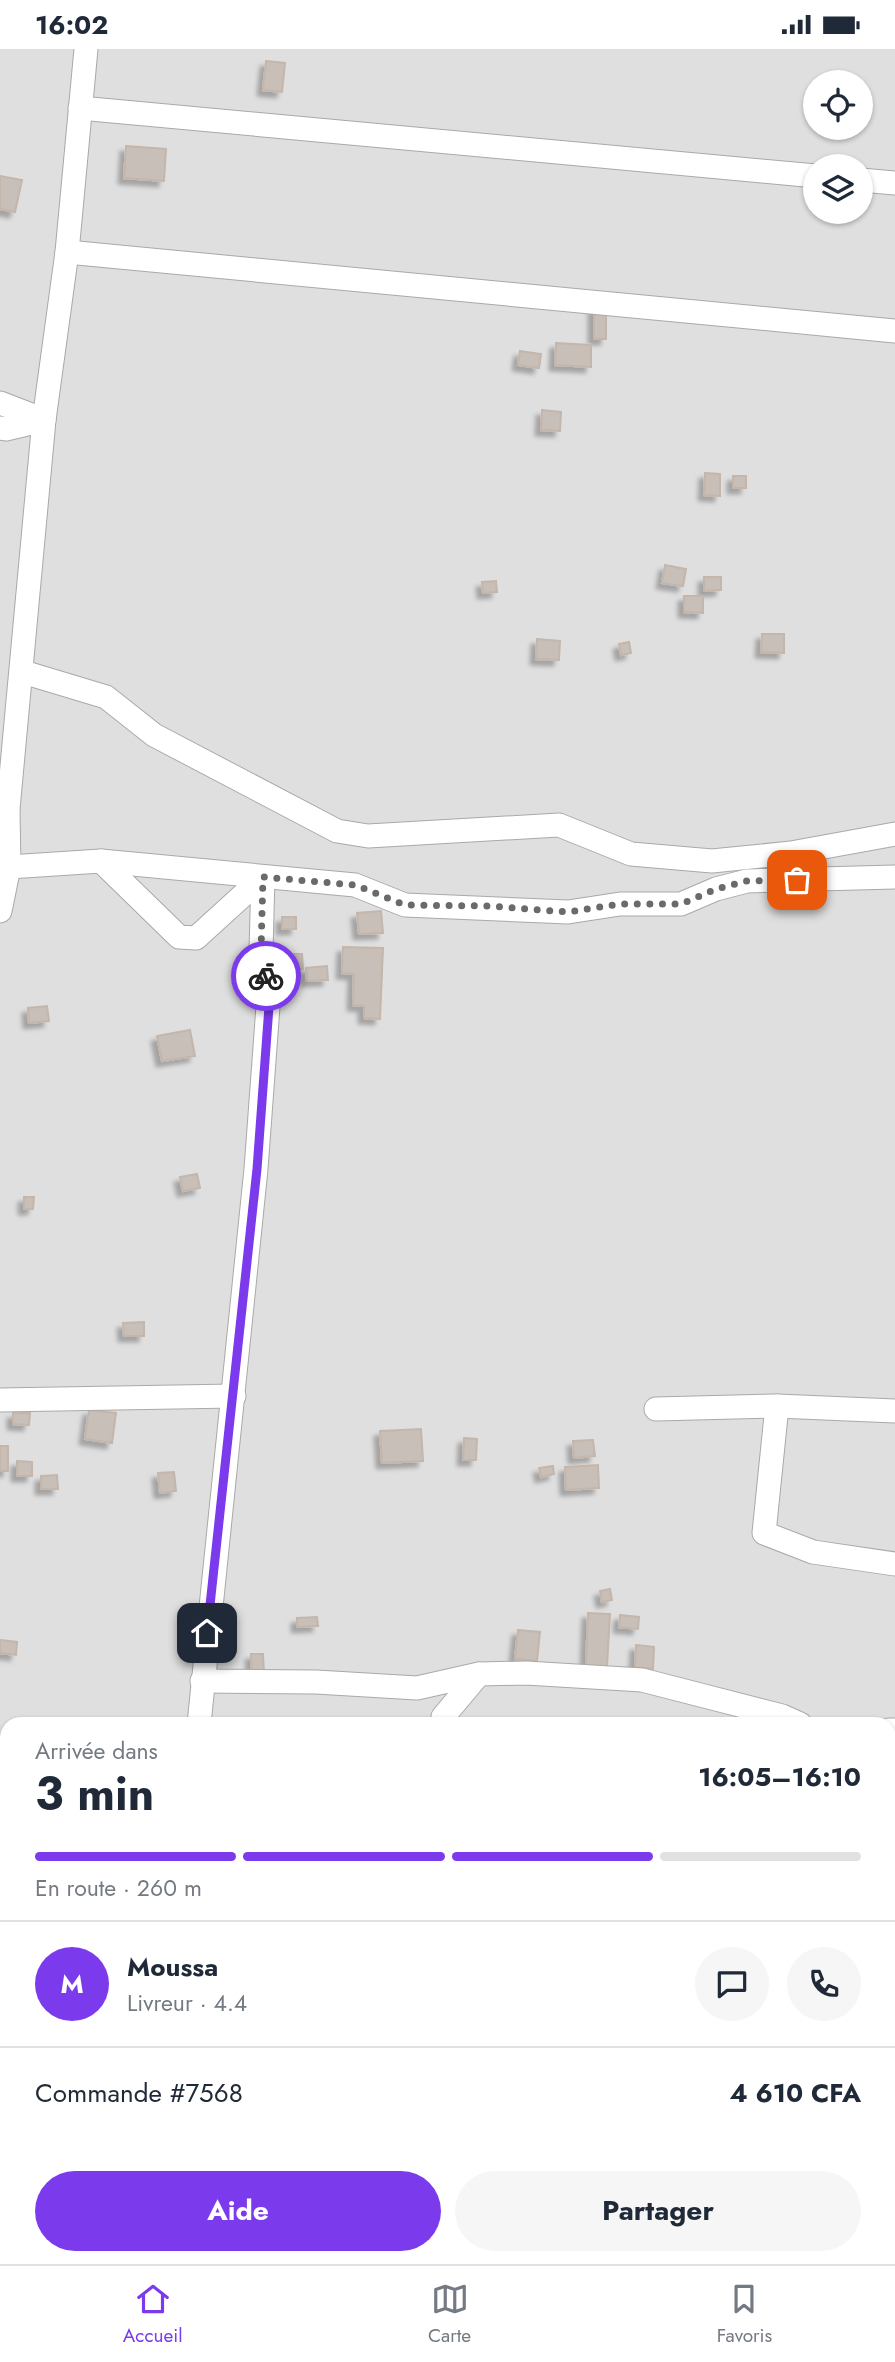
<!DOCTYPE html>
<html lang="fr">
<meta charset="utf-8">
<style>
:root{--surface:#fff;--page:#f6f6f7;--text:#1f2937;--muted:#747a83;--line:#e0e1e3;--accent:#7c3aed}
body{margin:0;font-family:Jost,sans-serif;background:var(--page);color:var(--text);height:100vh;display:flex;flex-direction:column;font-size:26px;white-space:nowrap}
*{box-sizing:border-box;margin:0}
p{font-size:23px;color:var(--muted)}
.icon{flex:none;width:38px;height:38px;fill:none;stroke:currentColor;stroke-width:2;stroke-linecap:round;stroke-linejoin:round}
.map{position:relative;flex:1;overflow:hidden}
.drawer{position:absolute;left:0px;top:1668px;width:896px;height:548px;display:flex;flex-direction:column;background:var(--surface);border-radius:21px 21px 0 0;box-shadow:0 2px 5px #0004}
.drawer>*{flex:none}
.fabs{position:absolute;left:803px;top:21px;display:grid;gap:14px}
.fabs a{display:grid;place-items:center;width:70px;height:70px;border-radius:50%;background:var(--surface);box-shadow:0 2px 5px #0004;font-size:35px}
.pin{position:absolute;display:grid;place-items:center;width:60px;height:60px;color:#fff;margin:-30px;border-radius:14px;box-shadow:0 4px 10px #0006}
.courier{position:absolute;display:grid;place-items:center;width:70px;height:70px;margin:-35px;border:5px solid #7c3aed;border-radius:50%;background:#fff;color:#222;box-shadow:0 2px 9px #0007}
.summary em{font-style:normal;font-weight:700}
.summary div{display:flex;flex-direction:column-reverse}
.summary{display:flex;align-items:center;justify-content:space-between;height:119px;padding:0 35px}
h1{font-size:46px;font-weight:700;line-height:52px}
.bar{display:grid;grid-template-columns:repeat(4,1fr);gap:10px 7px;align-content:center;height:84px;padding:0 35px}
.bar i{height:9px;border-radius:5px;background:var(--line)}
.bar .on{background:var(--accent)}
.bar p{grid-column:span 4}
.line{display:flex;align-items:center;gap:18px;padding:0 35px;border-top:2px solid var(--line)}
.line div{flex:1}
.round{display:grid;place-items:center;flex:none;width:74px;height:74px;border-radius:37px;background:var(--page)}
.cta{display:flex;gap:14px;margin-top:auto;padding:14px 35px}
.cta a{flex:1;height:80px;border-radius:42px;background:var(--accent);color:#fff;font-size:28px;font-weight:700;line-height:80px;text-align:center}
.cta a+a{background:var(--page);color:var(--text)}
.status{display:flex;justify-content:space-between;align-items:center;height:49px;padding:0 35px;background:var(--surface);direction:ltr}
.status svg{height:19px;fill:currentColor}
.dock{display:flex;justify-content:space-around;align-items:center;height:98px;border-top:2px solid var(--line);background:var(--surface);font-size:19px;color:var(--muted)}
.dock a{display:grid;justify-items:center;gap:4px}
.dock .on{color:var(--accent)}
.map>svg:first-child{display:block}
.residential{fill:#e0dfdf;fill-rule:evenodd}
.building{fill:#c7bfb8;stroke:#c4b6ab;stroke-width:2;filter:url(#shadow)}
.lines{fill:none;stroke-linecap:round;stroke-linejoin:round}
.minor-casing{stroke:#a9a9a9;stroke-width:25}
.minor{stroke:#fff;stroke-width:23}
.done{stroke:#6b6a68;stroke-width:7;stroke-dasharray:0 12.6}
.route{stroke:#7c3aed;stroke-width:9}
</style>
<div class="status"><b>16:02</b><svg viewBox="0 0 49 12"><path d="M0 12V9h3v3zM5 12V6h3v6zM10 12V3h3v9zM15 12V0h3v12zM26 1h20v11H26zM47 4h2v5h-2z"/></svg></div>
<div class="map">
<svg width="895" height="2215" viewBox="0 0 895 2215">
<defs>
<filter id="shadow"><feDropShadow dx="-5.5" dy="5.5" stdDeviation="2" flood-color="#0004"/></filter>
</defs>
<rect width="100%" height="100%" fill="#f2efe9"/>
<path class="residential" d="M 0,0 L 895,0 L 895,2215 L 0,2215 ZM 816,33 L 861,33 L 861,79 L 816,79 ZM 816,117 L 861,117 L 861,163 L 816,163 ZM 7,1675 L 889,1675 L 889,2208 L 7,2208 Z"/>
<g class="building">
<path d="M 266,12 L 285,14 L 282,43 L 263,41 Z"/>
<path d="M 126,97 L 166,100 L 164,132 L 124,129 Z"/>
<path d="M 0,127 L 22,131 L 15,163 L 0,160 Z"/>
<rect x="594" y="258" width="12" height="32"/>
<path d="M 556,294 L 591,296 L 591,318 L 555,316 Z"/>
<path d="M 520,302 L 541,305 L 539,319 L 518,316 Z"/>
<path d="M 542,361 L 561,363 L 560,382 L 541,381 Z"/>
<path d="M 705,424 L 720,425 L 720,447 L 704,446 Z"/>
<rect x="733" y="427" width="13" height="12"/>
<path d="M 665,516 L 686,520 L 683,537 L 662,534 Z"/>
<path d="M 704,528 L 721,528 L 721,541 L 704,542 Z"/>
<path d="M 496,532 L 497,543 L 483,544 L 482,533 Z"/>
<path d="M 684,547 L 703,547 L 703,564 L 684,563 Z"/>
<path d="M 762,585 L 784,585 L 784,604 L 761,603 Z"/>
<path d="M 537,590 L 560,592 L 559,611 L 536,610 Z"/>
<path d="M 629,593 L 631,604 L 621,606 L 619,595 Z"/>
<path d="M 381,862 L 383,884 L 359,885 L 357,864 Z"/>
<rect x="282" y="868" width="14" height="12"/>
<path d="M 343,898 L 383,899 L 380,970 L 364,969 L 364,957 L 353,956 L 354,925 L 342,924 Z"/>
<path d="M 281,905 L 302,905 L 303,920 L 282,920 Z"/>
<path d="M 327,917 L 328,931 L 307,932 L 306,919 Z"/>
<path d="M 47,957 L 49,972 L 29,974 L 28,959 Z"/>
<path d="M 190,981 L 195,1007 L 162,1012 L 157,987 Z"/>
<path d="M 197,1125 L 200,1139 L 183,1142 L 180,1128 Z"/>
<path d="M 24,1148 L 34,1148 L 33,1160 L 24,1160 Z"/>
<path d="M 144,1273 L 144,1287 L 124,1287 L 123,1274 Z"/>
<path d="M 89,1361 L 116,1364 L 112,1394 L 85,1390 Z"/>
<path d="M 13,1364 L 30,1364 L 29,1376 L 13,1375 Z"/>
<path d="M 421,1380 L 423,1412 L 382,1414 L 380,1382 Z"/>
<path d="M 464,1389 L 477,1390 L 476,1411 L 463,1411 Z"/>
<path d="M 593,1391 L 595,1407 L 574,1409 L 573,1392 Z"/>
<rect x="0" y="1397" width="8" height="25"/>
<path d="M 17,1412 L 32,1413 L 32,1427 L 17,1427 Z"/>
<path d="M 598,1416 L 599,1439 L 566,1441 L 565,1418 Z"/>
<path d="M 553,1417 L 554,1425 L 541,1428 L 539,1419 Z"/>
<path d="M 174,1423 L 176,1442 L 160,1444 L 158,1424 Z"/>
<path d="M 57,1426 L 58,1440 L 41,1440 L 41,1427 Z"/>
<path d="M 610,1540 L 612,1551 L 602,1553 L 600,1542 Z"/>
<path d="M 588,1564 L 610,1565 L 607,1618 L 586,1617 Z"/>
<path d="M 620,1566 L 639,1568 L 638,1580 L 619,1578 Z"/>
<path d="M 317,1568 L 318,1577 L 297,1578 L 297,1569 Z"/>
<path d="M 518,1581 L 540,1583 L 537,1612 L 515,1610 Z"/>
<path d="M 0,1591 L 17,1593 L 16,1606 L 0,1604 Z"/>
<path d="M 636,1596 L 654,1598 L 653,1620 L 635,1618 Z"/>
<path d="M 251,1605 L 263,1605 L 264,1625 L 252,1625 Z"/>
<rect x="0" y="2006" width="7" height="20"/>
</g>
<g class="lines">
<defs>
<g id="minor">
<path d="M 80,59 L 816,127"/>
<path d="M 861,131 L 895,134"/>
<path d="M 67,203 L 895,282"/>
<path d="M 0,354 L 44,371 L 6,380 L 0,379"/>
<path d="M 23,623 L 106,648 L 154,686 L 337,782 L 368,787 L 559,776 L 631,805 L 712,812 L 791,804 L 895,785"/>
<path d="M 8,760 L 44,371 L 67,203 L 86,0"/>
<path d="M 0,769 L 8,760 L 9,818 L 0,862"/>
<path d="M 101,812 L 179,888 L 196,889 L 263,828"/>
<path d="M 0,816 L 9,818 L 101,812 L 355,836 L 405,856 L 568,863 L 620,855 L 681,855 L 716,840 L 747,832 L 895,828"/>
<path d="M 0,1351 L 234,1347"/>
<path d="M 777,1357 L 764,1484 L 813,1503 L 895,1515"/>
<path d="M 656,1360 L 777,1357 L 895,1362"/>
<path d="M 202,1632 L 316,1633 L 417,1639 L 479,1625 L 526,1624 L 642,1631 L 782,1667 L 800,1675"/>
<path d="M 199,1675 L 256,1120 L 269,944 L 261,901 L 263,828"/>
<path d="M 444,1675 L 443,1668 L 479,1625"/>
<path d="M 889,1681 L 895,1681"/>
<path d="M 0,1855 L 7,1855"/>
<path d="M 889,1861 L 895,1827"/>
<path d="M 889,1906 L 895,1907"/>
<path d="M 0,2096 L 7,2093"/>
</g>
</defs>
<use href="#minor" class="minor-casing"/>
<use href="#minor" class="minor"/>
</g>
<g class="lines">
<path class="done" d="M 266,927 L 261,901 L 263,828 L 355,836 L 405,856 L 488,857 L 568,863 L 620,855 L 681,855 L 716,840 L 747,832 L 797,831"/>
<path class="route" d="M 207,1584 L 257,1120 L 270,944 L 266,927"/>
</g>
</svg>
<div class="fabs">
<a><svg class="icon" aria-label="locate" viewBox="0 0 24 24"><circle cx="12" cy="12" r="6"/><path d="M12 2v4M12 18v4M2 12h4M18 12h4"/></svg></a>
<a><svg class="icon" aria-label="layers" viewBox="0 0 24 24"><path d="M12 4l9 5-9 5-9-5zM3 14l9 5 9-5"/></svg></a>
</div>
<div class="pin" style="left:797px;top:831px;background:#ea580c"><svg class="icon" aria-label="bag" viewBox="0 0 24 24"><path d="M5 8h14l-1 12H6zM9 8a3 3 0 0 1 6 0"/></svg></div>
<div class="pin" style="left:207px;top:1584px;background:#1f2937"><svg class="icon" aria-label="home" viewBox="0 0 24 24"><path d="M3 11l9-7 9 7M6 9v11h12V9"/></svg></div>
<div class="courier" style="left:266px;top:927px"><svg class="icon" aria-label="bike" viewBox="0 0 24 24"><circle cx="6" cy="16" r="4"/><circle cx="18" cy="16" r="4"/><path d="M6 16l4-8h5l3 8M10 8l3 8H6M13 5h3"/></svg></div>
<section class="drawer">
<div class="summary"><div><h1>3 min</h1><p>Arrivée dans</p></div><em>16:05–16:10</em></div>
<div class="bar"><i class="on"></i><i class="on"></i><i class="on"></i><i></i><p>En route · 260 m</p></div>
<div class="line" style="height:126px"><b class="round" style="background:var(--accent);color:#fff">M</b><div><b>Moussa</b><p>Livreur · 4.4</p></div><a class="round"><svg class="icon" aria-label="chat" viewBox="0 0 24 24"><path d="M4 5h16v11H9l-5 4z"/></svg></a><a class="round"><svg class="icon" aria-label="phone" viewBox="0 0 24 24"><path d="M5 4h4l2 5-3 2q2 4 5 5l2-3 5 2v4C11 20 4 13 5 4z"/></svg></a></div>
<div class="line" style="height:91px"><div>Commande #7568</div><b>4 610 CFA</b></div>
<div class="cta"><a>Aide</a><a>Partager</a></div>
</section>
</div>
<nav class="dock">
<a class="on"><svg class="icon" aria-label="home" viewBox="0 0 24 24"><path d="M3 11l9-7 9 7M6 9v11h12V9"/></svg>Accueil</a>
<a><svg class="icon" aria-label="map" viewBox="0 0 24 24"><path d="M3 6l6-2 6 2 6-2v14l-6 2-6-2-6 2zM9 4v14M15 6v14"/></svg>Carte</a>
<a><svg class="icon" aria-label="saved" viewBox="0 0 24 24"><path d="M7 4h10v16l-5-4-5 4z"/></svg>Favoris</a>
</nav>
